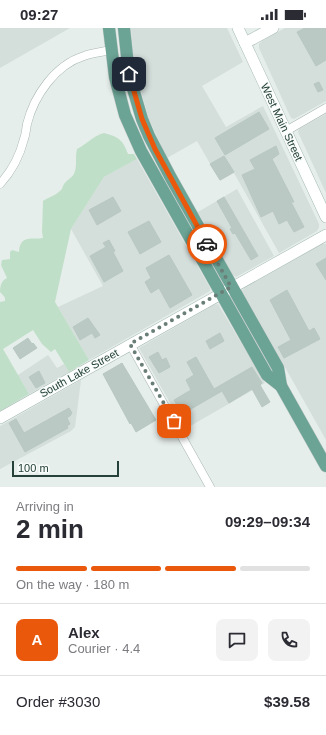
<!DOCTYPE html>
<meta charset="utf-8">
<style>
:root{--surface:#fff;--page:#f2f2f3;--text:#2b2b33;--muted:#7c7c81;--line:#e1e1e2;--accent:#ea580c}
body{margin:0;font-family:Arial,sans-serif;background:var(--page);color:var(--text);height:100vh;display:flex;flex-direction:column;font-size:15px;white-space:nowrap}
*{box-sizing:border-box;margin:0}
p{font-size:13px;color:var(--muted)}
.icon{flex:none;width:22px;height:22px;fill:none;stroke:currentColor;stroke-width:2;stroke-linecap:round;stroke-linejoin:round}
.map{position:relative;height:459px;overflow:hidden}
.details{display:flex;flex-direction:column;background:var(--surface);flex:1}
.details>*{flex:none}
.scale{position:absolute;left:12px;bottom:10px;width:107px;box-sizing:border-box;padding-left:4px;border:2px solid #254139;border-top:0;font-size:11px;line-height:14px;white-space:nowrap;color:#254139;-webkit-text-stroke:3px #f7fbf9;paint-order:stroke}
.pin{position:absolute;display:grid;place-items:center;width:34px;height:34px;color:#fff;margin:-17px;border-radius:8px;box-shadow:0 2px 6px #0006}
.courier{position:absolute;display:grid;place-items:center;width:40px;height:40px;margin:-20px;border:3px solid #ea580c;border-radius:50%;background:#fff;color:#222;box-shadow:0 1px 5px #0007}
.overview em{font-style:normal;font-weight:700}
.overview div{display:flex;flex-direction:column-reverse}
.overview{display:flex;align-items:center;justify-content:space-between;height:68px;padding:0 16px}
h1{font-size:26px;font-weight:700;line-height:30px}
.bar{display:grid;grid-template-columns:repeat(4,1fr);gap:6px 4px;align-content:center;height:48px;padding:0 16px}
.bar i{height:5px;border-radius:3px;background:var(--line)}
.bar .active{background:var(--accent)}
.bar p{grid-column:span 4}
.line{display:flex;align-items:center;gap:10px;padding:0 16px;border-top:1px solid var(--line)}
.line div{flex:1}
.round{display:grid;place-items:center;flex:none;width:42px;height:42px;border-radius:8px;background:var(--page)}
.status{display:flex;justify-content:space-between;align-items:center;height:28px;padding:0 20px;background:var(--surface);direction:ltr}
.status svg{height:11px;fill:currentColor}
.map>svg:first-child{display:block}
.built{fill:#d4deda}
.green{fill:#c0dfc8}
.building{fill:#bbc9c4;stroke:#b8c8c2}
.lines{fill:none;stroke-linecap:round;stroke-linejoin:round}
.street-casing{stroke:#a8b7b2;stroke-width:9}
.secondary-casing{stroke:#a4bab2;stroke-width:12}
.primary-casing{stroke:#c2cac8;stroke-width:13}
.street{stroke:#fff;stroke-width:8}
.secondary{stroke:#fff;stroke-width:11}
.primary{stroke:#6ba395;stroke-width:12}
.done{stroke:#697e77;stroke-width:4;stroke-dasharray:0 7.2}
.route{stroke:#ea580c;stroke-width:5}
.labels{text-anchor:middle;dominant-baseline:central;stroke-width:3;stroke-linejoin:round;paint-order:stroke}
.street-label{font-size:11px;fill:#254139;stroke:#f7fbf9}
</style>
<div class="status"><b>09:27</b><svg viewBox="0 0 49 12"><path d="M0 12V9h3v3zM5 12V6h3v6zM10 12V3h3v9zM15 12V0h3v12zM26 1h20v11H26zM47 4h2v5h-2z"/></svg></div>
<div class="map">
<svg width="326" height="459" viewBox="0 0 326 459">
<rect width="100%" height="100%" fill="#e6eeeb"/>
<g class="built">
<path d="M 0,0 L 70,0 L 0,40 Z"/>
<path d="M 131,0 L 227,0 L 243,34 L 202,58 L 226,99 L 263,78 L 319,196 L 319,199 L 317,203 L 279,225 L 234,145 L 220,153 L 197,113 L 167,130 L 149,91 L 140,60 L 134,35 Z"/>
<path d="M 285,0 L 326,0 L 326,73 L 294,91 L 291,90 L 259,20 L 259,16 L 262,13 Z"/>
<path d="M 326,86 L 326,165 L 298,104 L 299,101 Z"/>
<path d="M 137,131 L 210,260 L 210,263 L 89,332 L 58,279 L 103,258 L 71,201 L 104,149 Z"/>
<path d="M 237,161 L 274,228 L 236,249 L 232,246 L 198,184 Z"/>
<path d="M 321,216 L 326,216 L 326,412 L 242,263 L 245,259 Z"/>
<path d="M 218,276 L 265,355 L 185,401 L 139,320 L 214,277 Z"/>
<path d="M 48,327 L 57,340 L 64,336 L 69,344 L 29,366 L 18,347 Z"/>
<path d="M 81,352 L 75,399 L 71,403 L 0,441 L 0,398 Z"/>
</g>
<path class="green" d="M 104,105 C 119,109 123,112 128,126 L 134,126 L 137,131 L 104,149 L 71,201 L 55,274 L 89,332 L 69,344 L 55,321 L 51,324 L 42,316 L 33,302 L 3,321 L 29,366 L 0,383 L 0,274 L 5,273 L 5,270 C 4,268 2,266 0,264 C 0,257 2,252 7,250 L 1,237 L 2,232 L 10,231 L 10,224 L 12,222 L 19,224 C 20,206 32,212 43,210 L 42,204 L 43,173 C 49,169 57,167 62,161 C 62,160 64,155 65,155 C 69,150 73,150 75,143 C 77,136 75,129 77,121 C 87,116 93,108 104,105 Z"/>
<g class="building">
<path d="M 305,0 L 326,0 L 326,32 L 316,38 L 297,4 Z"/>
<path d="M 319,54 L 323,62 L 318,64 L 314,56 Z"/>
<path d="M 259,84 L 269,101 L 225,127 L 215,110 Z"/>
<path d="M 276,118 L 279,126 L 272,131 L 294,174 L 291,174 L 304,199 L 294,204 L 287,192 L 279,196 L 273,183 L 261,189 L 242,147 L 255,141 L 250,132 Z"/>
<path d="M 224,128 L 234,144 L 220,152 L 210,136 Z"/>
<path d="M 113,169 L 121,183 L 97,197 L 89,182 Z"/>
<path d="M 224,169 L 258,228 L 251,232 L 235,205 L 233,206 L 230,201 L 232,200 L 217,173 Z"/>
<path d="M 149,193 L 161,214 L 140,226 L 128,204 Z"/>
<path d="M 109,212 L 115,223 L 113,224 L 123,243 L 104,254 L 90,228 L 106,219 L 103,215 Z"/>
<path d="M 169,227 L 192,267 L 170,280 L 159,260 L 151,265 L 145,254 L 151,250 L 146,240 Z"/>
<path d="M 326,230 L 326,252 L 316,236 Z"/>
<path d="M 287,262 L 309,303 L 314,300 L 320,311 L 284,330 L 278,319 L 291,312 L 270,272 Z"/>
<path d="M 88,290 L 100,307 L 95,310 L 92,305 L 80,312 L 73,299 Z"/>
<path d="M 220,305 L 224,313 L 210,321 L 206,313 Z"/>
<path d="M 28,310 L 32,316 L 33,315 L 37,320 L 20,331 L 13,320 Z"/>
<path d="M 158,324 L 162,332 L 166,330 L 170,339 L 159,345 L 149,329 Z"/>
<path d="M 196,329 L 214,361 L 252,339 L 262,355 L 260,357 L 270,374 L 262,379 L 252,361 L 229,375 L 222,363 L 184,385 L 181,379 L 179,380 L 174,372 L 191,362 L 186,352 L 194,347 L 187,334 Z"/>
<path d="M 122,335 L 156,392 L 136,404 L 131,395 L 130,396 L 103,346 Z"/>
<path d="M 39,343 L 45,355 L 36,360 L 29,349 Z"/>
<path d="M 69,380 L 72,385 L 71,386 L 71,387 L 67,390 L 70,396 L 67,398 L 68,400 L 25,424 L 9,395 L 16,391 L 24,405 Z"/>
</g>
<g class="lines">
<defs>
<g id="street">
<path d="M 286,103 L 326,80"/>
<path d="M 0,156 C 11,144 20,127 24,111 C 26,106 26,101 27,96 C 34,68 55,37 84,28 C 92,25 102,24 111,22"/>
<path d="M 130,316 L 210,459"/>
</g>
<g id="secondary">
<path d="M 238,0 L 326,189"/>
<path d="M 245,15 L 273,0"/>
<path d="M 0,390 L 326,207"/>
</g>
<g id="primary">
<path d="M 109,0 L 115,49 L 125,87 L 141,123 L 267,347 L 281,358 L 326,438"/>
<path d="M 124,0 L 129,47 L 142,91 L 149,108 L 171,150 L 278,340 L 281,358"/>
</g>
</defs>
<use href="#street" class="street-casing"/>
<use href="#secondary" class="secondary-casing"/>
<use href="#primary" class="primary-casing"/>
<use href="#street" class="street"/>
<use href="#secondary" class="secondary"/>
<use href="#primary" class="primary"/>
</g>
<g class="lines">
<path class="done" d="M 174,393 L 130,316 L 231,259 L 207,216"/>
<path class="route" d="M 129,46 L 142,91 L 155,121 L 207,216"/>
</g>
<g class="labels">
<g class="street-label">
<text transform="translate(282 94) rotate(65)">West Main Street</text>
<text transform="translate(79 345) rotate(-29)">South Lake Street</text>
</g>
</g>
</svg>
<div class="scale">100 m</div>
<div class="pin" style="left:174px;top:393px;background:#ea580c"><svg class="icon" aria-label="bag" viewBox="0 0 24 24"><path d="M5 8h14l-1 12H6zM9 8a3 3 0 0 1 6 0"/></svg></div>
<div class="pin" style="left:129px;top:46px;background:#1f2937"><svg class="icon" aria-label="home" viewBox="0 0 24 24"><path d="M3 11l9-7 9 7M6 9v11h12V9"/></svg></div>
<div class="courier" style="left:207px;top:216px"><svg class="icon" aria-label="car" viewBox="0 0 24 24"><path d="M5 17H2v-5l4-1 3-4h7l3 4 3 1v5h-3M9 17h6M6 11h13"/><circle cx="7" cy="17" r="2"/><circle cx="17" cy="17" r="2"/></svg></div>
</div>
<section class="details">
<div class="overview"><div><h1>2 min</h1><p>Arriving in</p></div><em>09:29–09:34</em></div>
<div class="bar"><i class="active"></i><i class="active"></i><i class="active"></i><i></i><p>On the way · 180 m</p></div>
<div class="line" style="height:72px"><b class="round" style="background:var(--accent);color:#fff">A</b><div><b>Alex</b><p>Courier · 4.4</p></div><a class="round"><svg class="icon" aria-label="chat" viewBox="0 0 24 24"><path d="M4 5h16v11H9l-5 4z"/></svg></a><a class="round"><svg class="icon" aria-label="phone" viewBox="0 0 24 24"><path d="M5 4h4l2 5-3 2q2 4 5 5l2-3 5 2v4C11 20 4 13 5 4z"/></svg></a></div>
<div class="line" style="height:52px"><div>Order #3030</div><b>$39.58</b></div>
</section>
